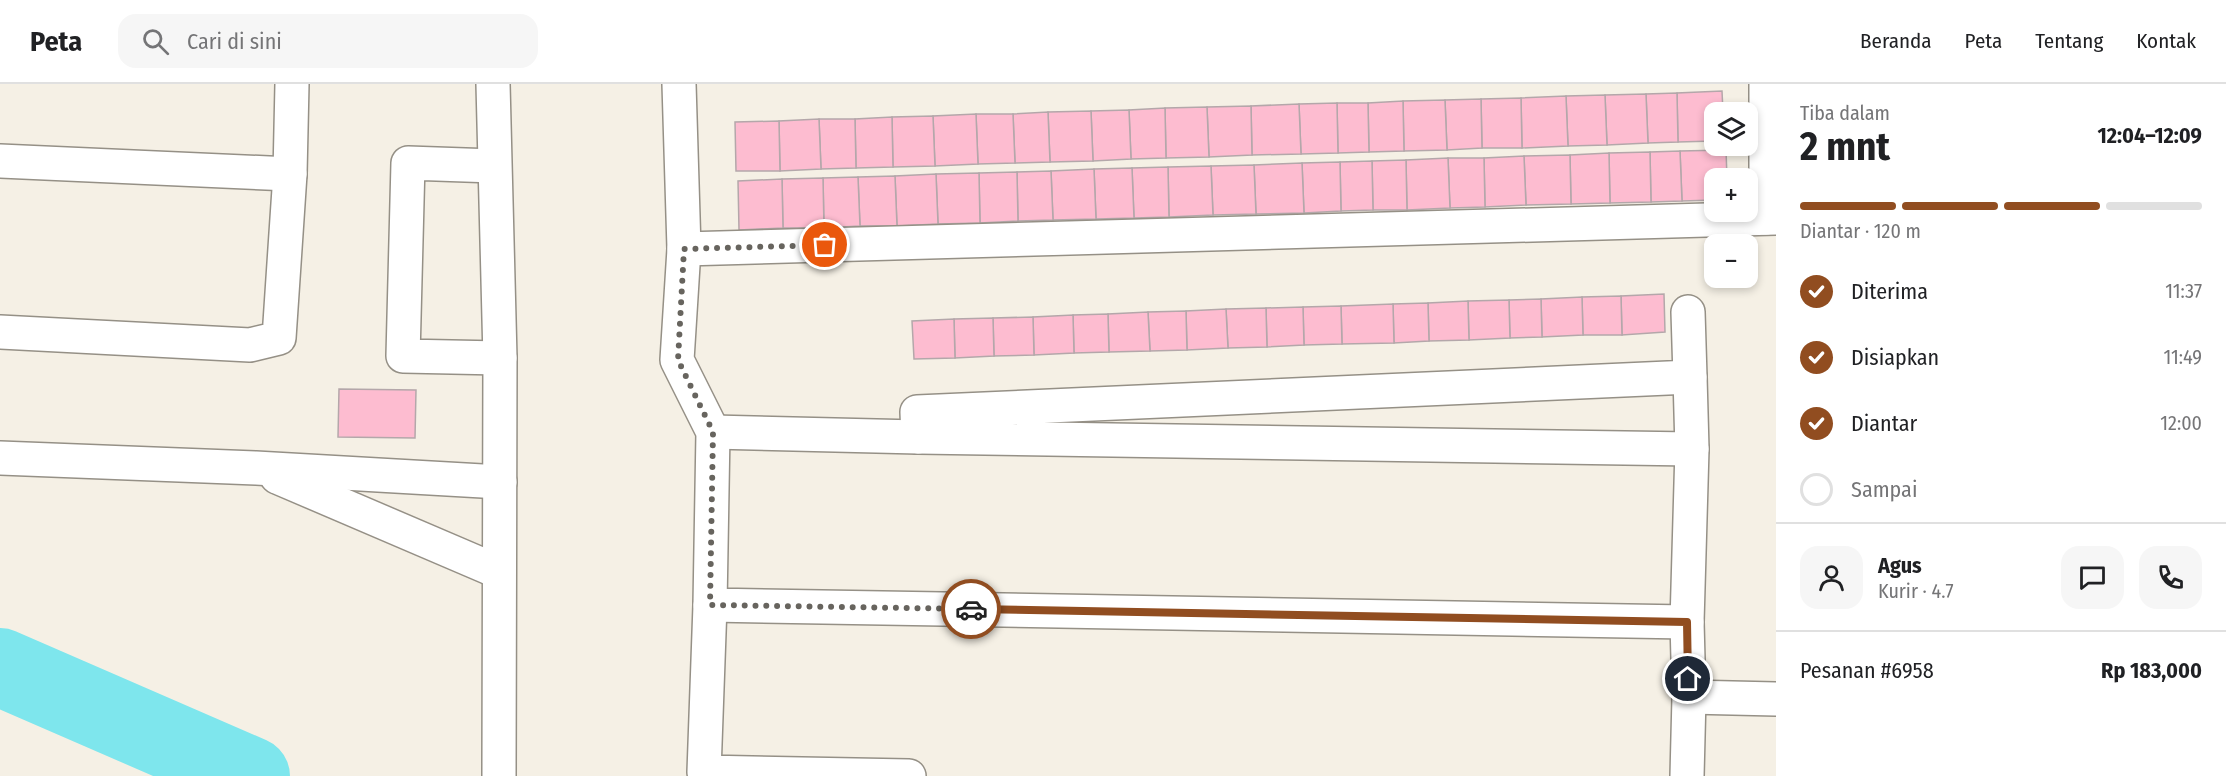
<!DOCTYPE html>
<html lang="id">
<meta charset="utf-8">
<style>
:root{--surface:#fff;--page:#f6f6f6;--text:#202124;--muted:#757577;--line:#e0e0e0;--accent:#914d20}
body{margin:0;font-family:"Fira Sans Condensed",sans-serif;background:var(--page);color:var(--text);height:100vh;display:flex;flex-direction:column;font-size:22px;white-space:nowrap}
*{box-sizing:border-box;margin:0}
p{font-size:20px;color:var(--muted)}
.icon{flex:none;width:33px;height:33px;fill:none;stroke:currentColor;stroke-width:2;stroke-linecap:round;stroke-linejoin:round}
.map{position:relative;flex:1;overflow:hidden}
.panel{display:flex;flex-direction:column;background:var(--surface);width:450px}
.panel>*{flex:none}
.tools{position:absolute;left:1704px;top:18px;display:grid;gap:12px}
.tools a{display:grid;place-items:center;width:54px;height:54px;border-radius:12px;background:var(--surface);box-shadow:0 3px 9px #0003;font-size:30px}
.pin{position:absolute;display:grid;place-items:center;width:51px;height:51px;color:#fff;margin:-26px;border:3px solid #fff;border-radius:50%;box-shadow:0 2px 6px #0007}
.courier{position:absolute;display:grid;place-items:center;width:60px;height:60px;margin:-30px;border:4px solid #914d20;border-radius:50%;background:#fff;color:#222;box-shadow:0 2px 8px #0007}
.summary em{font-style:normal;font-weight:700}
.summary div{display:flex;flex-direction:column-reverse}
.summary{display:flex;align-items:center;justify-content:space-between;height:102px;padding:0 24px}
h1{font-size:39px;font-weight:700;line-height:45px}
.bar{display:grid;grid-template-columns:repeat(4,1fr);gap:9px 6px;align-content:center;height:72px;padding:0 24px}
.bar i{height:8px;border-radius:4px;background:var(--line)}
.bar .current{background:var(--accent)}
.bar p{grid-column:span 4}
.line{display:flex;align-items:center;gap:15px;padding:0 24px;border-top:2px solid var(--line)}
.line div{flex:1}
.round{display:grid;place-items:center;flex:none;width:63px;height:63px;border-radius:18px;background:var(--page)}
ol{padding:0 24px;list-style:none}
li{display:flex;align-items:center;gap:18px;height:66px}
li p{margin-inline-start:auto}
li .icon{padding:6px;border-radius:50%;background:var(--accent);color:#fff;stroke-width:4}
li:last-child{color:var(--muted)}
li i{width:33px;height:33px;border:3px solid var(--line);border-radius:50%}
header{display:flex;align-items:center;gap:36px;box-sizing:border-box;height:84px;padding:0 30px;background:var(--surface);border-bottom:2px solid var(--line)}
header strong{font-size:28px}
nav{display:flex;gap:33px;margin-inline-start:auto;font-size:21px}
.search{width:420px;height:54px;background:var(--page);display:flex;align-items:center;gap:15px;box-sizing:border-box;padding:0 21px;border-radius:18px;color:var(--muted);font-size:22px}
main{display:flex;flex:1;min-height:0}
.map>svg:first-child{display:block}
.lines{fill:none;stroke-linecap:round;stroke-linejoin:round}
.river{stroke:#7ee6ed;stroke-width:78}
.building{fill:#fdbcd0;stroke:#b4a7aa;stroke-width:1.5}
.minor-casing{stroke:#959086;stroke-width:36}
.minor{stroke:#fff;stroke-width:33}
.done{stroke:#67645e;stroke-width:6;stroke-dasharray:0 10.8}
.route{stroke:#914d20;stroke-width:8}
</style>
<header>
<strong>Peta</strong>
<div class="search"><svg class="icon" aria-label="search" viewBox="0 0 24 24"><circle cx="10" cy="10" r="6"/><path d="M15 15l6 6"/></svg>Cari di sini</div>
<nav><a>Beranda</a><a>Peta</a><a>Tentang</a><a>Kontak</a></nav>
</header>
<main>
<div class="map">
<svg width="1776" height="692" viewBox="0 0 1776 692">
<rect width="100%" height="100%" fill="#f5f0e5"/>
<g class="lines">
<path class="river" d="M 0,583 L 251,692"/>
</g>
<g class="building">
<path d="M 1722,7 L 1723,28 L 1714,28 L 1714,57 L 1678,58 L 1677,9 Z"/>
<path d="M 1677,9 L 1678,58 L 1648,59 L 1646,10 Z"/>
<path d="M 1646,10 L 1648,59 L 1607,61 L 1605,11 Z"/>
<path d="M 1605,11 L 1607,61 L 1568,62 L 1566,12 Z"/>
<path d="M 1566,12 L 1568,62 L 1522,64 L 1521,14 Z"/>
<path d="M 1521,14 L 1522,64 L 1482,64 L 1481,15 Z"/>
<path d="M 1481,15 L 1482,64 L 1447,66 L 1445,16 Z"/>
<path d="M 1445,16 L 1447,66 L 1404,67 L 1403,17 Z"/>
<path d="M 1403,17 L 1404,67 L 1369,68 L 1368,19 Z"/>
<path d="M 1337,19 L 1368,19 L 1369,68 L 1338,69 Z"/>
<path d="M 1337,19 L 1338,69 L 1301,70 L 1299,20 Z"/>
<path d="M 1299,20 L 1301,70 L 1252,71 L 1251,22 Z"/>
<path d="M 1251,22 L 1252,71 L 1209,73 L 1207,23 Z"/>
<path d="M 1207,23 L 1209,73 L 1166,74 L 1165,24 Z"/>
<path d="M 1165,24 L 1166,74 L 1131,75 L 1129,26 Z"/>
<path d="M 1129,26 L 1131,75 L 1093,77 L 1091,27 Z"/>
<path d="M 1091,27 L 1093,77 L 1050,78 L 1048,28 Z"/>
<path d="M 1048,28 L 1050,78 L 1015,79 L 1013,30 Z"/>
<path d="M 976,30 L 1013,30 L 1015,79 L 978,80 Z"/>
<path d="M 976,30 L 978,80 L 935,82 L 933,32 Z"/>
<path d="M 933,32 L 935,82 L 893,83 L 892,33 Z"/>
<path d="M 892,33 L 893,83 L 856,84 L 855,35 Z"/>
<path d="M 819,35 L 855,35 L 856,84 L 821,85 Z"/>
<path d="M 819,35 L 821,85 L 780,87 L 779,37 Z"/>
<path d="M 779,37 L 780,87 L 736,87 L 735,38 Z"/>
<path d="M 1726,66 L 1727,94 L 1714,94 L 1714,116 L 1682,117 L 1680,67 Z"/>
<path d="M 1680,67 L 1682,117 L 1651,118 L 1650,68 Z"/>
<path d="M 1650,68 L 1651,118 L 1610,119 L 1609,69 Z"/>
<path d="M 1609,69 L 1610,119 L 1571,120 L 1570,71 Z"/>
<path d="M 1570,71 L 1571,120 L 1526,121 L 1524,72 Z"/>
<path d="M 1524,72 L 1526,121 L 1485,123 L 1484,74 Z"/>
<path d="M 1448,74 L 1484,74 L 1485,123 L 1450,124 Z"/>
<path d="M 1448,74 L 1450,124 L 1407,126 L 1406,76 Z"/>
<path d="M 1406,76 L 1407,126 L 1373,126 L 1372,77 Z"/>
<path d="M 1372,77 L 1373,126 L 1341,127 L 1340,78 Z"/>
<path d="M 1340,78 L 1341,127 L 1304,129 L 1302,79 Z"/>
<path d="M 1302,79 L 1304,129 L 1256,130 L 1254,81 Z"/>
<path d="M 1254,81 L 1256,130 L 1213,131 L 1211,82 Z"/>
<path d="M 1211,82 L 1213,131 L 1169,133 L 1168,83 Z"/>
<path d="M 1168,83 L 1169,133 L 1134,134 L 1132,84 Z"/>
<path d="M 1132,84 L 1134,134 L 1096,135 L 1094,85 Z"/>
<path d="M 1094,85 L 1096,135 L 1053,136 L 1051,87 Z"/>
<path d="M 1051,87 L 1053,136 L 1018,137 L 1017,88 Z"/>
<path d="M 1017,88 L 1018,137 L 980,139 L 979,89 Z"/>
<path d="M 979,89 L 980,139 L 938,140 L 936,90 Z"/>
<path d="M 936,90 L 938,140 L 897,142 L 895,92 Z"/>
<path d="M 895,92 L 897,142 L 860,142 L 858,93 Z"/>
<path d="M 858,93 L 860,142 L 824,144 L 823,94 Z"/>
<path d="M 823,94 L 824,144 L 783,144 L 782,95 Z"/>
<path d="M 782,95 L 783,144 L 739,146 L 738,97 Z"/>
<path d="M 1664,210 L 1665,248 L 1622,251 L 1621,212 Z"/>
<path d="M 1621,212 L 1622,251 L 1583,251 L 1582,213 Z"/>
<path d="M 1582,213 L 1583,251 L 1542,253 L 1541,215 Z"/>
<path d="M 1541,215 L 1542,253 L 1510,254 L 1509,216 Z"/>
<path d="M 1509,216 L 1510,254 L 1469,256 L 1468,217 Z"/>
<path d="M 1468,217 L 1469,256 L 1429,257 L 1428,219 Z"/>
<path d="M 1428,219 L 1429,257 L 1394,259 L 1393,220 Z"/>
<path d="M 1393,220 L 1394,259 L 1342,260 L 1341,222 Z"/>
<path d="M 1341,222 L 1342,260 L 1304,261 L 1303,223 Z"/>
<path d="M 1303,223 L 1304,261 L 1267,263 L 1266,224 Z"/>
<path d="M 1266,224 L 1267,263 L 1228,264 L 1226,225 Z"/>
<path d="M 1226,225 L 1228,264 L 1187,266 L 1186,227 Z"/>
<path d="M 1186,227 L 1187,266 L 1150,267 L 1148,228 Z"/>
<path d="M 1148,228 L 1150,267 L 1109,268 L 1108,230 Z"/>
<path d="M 1108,230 L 1109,268 L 1074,269 L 1073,231 Z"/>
<path d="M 1073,231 L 1074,269 L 1034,271 L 1033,233 Z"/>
<path d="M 1033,233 L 1034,271 L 994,272 L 993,234 Z"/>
<path d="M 993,234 L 994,272 L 955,274 L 954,235 Z"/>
<path d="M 954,235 L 955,274 L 914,275 L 912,237 Z"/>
<path d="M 339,305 L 416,306 L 415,354 L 338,353 Z"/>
</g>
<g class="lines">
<defs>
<g id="minor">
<path d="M 493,0 L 500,274 L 499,692"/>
<path d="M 679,0 L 684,165 L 677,276 L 713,348 L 710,521 L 1687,538 L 1692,365 L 1690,293"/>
<path d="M 1766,0 L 1766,134"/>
<path d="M 0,77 L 290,90"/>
<path d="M 494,82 L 408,79 L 403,272 L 500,274"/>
<path d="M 684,165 L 1776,134"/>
<path d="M 1688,228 L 1690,293 L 917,328 L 918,353 L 1692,365"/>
<path d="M 0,248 L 250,261 L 279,254 L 290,90 L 292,0"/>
<path d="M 713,348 L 918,353"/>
<path d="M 0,374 L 256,384 L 500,398"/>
<path d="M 277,393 L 499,488"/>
<path d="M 710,521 L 704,688 L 909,692"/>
<path d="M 1687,538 L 1689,613 L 1776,615"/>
<path d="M 1687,692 L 1689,613"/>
</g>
</defs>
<use href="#minor" class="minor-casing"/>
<use href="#minor" class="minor"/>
</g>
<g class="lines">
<path class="done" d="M 825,161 L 684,165 L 678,276 L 713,348 L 710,521 L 971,525"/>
<path class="route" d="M 971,525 L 1687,538 L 1688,595"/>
</g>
</svg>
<div class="tools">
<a><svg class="icon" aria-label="layers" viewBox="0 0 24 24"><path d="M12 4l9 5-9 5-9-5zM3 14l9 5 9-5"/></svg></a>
<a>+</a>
<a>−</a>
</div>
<div class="pin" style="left:825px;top:161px;background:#ea580c"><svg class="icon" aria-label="bag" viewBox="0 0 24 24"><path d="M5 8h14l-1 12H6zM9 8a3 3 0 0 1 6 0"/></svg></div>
<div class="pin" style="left:1688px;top:595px;background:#1f2937"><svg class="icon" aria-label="home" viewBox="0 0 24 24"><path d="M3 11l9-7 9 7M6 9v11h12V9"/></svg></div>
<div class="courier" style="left:971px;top:525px"><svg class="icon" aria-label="car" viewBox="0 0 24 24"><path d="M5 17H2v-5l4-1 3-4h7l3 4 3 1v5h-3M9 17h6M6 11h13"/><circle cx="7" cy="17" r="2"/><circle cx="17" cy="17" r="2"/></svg></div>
</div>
<section class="panel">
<div class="summary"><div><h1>2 mnt</h1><p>Tiba dalam</p></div><em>12:04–12:09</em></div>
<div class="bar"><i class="current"></i><i class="current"></i><i class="current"></i><i></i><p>Diantar · 120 m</p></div>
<ol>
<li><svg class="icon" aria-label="check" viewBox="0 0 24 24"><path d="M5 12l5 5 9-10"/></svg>Diterima<p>11:37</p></li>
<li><svg class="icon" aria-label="check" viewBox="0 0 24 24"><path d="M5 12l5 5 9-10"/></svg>Disiapkan<p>11:49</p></li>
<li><svg class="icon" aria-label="check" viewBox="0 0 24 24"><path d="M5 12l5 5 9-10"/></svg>Diantar<p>12:00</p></li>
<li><i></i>Sampai</li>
</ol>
<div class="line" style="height:108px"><a class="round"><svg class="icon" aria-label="person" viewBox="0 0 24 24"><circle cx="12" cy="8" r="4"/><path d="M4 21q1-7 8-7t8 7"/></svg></a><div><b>Agus</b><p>Kurir · 4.7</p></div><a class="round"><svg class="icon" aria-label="chat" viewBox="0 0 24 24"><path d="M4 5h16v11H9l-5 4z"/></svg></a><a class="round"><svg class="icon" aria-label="phone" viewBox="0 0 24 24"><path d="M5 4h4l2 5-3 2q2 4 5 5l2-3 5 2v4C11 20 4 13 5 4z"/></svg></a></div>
<div class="line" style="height:78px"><div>Pesanan #6958</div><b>Rp 183,000</b></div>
</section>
</main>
